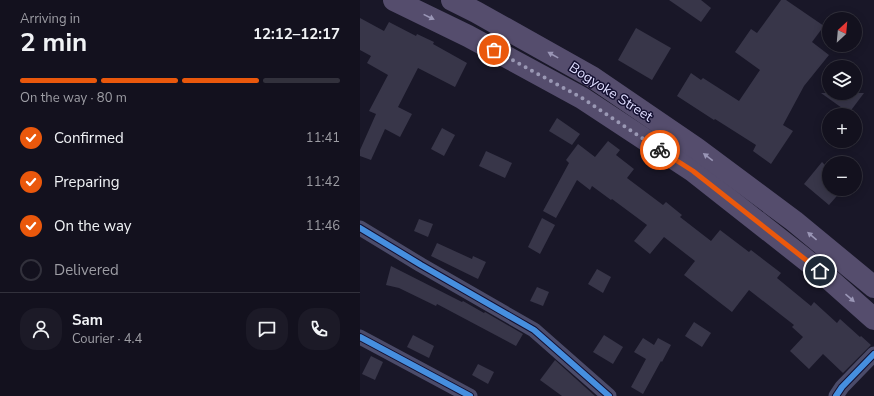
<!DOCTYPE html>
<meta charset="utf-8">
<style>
:root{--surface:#13111e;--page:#1c1a27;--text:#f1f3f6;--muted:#9d9da4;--line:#32313c;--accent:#ea580c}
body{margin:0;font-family:"Nunito Sans",sans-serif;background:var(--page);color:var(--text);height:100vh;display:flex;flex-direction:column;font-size:15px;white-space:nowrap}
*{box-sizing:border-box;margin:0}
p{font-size:13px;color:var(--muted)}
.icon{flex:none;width:22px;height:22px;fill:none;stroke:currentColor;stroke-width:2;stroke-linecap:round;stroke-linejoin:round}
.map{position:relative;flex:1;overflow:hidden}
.side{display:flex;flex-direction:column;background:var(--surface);width:360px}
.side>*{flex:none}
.needle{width:26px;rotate:26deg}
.buttons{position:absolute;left:462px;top:12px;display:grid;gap:8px}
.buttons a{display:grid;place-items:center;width:40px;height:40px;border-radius:50%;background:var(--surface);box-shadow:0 2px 10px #0003,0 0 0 1px var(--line);font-size:20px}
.pin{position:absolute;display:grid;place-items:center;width:34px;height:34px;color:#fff;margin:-17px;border:2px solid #fff;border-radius:50%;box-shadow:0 1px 4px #0007}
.courier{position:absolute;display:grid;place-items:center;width:40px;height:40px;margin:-20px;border:3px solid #ea580c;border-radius:50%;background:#fff;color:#222;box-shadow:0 1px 5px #0007}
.head em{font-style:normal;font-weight:700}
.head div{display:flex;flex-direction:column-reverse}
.head{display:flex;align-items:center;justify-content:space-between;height:68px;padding:0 20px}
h1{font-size:26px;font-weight:700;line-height:30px}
.bar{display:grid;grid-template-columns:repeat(4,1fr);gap:6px 4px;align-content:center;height:48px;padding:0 20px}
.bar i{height:5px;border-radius:3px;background:var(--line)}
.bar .active{background:var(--accent)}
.bar p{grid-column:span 4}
.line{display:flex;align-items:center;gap:10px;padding:0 20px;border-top:1px solid var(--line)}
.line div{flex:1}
.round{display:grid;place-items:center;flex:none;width:42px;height:42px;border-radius:16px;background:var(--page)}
ol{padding:0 20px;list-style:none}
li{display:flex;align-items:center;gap:12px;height:44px}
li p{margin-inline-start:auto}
li .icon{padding:4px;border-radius:50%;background:var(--accent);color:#fff;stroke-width:4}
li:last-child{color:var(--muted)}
li i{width:22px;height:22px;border:2px solid var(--line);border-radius:50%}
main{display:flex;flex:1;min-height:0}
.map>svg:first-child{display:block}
.building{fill:#383649}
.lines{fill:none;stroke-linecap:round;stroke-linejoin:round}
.minor{stroke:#4b4b69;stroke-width:15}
.primary{stroke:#554d6d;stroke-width:22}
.cycleway-casing{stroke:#130f30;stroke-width:8}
.cycleway{stroke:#468fdf;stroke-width:6}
.oneway{fill:#9a96b6}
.done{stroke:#9a98b4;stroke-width:4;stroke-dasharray:0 7.2}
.route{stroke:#ea580c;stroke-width:5}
.labels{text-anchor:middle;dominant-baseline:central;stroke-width:3;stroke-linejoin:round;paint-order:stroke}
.street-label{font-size:14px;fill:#e0deff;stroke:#130f30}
</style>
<main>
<section class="side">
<div class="head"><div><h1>2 min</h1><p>Arriving in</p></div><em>12:12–12:17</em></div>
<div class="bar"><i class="active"></i><i class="active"></i><i class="active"></i><i></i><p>On the way · 80 m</p></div>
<ol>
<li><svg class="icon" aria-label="check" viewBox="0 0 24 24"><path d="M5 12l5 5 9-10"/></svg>Confirmed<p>11:41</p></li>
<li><svg class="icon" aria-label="check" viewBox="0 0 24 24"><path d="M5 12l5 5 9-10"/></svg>Preparing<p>11:42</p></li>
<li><svg class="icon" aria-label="check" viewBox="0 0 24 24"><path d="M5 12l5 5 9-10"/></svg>On the way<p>11:46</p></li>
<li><i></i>Delivered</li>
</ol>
<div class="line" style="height:72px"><a class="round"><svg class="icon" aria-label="person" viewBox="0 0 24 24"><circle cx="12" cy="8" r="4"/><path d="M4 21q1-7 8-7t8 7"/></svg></a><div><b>Sam</b><p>Courier · 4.4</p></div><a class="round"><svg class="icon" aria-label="chat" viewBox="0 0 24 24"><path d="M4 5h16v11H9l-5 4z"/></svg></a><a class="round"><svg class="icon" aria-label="phone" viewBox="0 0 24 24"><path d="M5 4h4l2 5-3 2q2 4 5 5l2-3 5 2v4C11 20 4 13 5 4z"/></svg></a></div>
</section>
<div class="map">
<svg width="514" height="396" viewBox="0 0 514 396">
<rect width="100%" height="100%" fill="#191728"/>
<g class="building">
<path d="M 309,0 L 341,0 L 351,8 L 341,22 Z"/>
<path d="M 421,0 L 426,0 L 464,26 L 452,42 L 469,55 L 444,86 L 423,125 L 433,131 L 411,164 L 393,151 L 396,145 L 355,119 L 354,120 L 317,96 L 331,73 L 341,80 L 343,78 L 379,101 L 400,70 L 375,52 L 391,29 L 397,33 Z"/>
<path d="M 0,18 L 24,31 L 29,22 L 56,36 L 57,34 L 74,42 L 73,44 L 107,63 L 95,87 L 58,68 L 38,107 L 52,114 L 40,137 L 25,129 L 11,160 L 0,156 L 0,150 L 16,114 L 9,111 L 28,75 L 7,63 L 11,56 L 0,50 Z"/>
<path d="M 276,28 L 311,48 L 292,80 L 258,60 Z"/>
<path d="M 461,93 L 504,93 L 489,113 Z"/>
<path d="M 197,118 L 220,134 L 212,145 L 189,131 Z"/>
<path d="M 82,128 L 95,135 L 84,156 L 71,149 Z"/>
<path d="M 248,141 L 260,150 L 256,155 L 274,169 L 267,178 L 303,205 L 306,202 L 322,215 L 320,217 L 351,241 L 360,230 L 389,252 L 391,250 L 421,273 L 417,278 L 451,306 L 454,302 L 477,323 L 480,319 L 500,337 L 501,336 L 511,345 L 483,373 L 463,354 L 449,369 L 430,351 L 443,337 L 432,327 L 434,325 L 389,290 L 372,312 L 324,275 L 335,261 L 304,237 L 290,254 L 274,241 L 287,225 L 252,199 L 251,200 L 232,186 L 230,190 L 217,180 L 196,218 L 183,211 L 209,163 L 206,160 L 218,144 L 235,157 Z"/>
<path d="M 126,151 L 152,163 L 145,178 L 119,166 Z"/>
<path d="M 462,162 L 469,169 L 469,189 L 483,189 L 469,205 L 444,184 Z"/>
<path d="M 182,218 L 195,225 L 180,254 L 168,247 Z"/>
<path d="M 59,219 L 73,224 L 68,237 L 54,231 Z"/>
<path d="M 77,243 L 112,259 L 113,256 L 126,262 L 118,279 L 71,256 Z"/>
<path d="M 31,266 L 102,302 L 103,301 L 124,313 L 125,312 L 163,334 L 156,346 L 77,304 L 76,306 L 39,288 L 26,285 Z"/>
<path d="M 237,269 L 251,277 L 243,293 L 228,284 Z"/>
<path d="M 177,287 L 189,292 L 183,306 L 170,301 Z"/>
<path d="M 334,322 L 351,333 L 342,347 L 325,336 Z"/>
<path d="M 53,335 L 74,346 L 69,358 L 47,347 Z"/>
<path d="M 244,335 L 263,347 L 253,364 L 233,352 Z"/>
<path d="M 283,338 L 294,345 L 298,338 L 311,345 L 302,362 L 301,361 L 283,394 L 271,387 L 286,359 L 274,352 Z"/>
<path d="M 11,356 L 23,362 L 15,380 L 2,374 Z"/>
<path d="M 195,360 L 235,396 L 202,396 L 180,380 Z"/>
<path d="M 118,364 L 134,372 L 128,384 L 112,375 Z"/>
</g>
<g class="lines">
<g class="minor">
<path d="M 0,228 L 61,265 L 174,330 L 249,396"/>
<path d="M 0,337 L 110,396"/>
<path d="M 476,396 L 482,387 L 514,354"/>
</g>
<g class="primary">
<path d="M 34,0 L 108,36 L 222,98 L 333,171 L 460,271 L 514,319"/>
<path d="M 92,0 L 116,12 L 232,77 L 336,148 L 434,221 L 514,287"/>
</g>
<defs>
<g id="cycleway">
<path d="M 0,228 L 61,265 L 174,330 L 249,396"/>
<path d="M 0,337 L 110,396"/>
<path d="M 476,396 L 482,387 L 514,354"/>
</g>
</defs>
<use href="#cycleway" class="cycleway-casing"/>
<use href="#cycleway" class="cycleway"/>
</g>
<defs><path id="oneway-solid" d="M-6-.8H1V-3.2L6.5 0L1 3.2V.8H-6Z"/></defs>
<g class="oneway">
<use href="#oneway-solid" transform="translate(69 17) rotate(26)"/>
<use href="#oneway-solid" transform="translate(193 55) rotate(-151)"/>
<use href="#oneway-solid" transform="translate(348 157) rotate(-143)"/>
<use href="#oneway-solid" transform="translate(452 236) rotate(-140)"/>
<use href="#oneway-solid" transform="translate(490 298) rotate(41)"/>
</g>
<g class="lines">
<path class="done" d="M 134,50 L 222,98 L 300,150"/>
<path class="route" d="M 300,150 L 333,171 L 460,271"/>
</g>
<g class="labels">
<g class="street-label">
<text transform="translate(251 92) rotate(33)">Bogyoke Street</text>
</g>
</g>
</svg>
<div class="buttons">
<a><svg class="needle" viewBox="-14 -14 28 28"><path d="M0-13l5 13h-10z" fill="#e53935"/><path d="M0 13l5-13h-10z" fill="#9d9da4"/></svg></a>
<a><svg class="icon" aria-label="layers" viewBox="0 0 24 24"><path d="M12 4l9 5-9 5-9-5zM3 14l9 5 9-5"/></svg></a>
<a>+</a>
<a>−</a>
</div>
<div class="pin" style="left:134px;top:50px;background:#ea580c"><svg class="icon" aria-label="bag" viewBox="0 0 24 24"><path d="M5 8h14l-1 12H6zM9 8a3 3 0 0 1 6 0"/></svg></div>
<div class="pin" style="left:460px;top:271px;background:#1f2937"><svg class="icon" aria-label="home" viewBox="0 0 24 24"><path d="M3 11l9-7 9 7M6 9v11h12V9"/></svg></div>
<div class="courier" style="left:300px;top:150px"><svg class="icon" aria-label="bike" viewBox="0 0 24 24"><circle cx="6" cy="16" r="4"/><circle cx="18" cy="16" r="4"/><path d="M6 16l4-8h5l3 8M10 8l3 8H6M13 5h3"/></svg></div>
</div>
</main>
